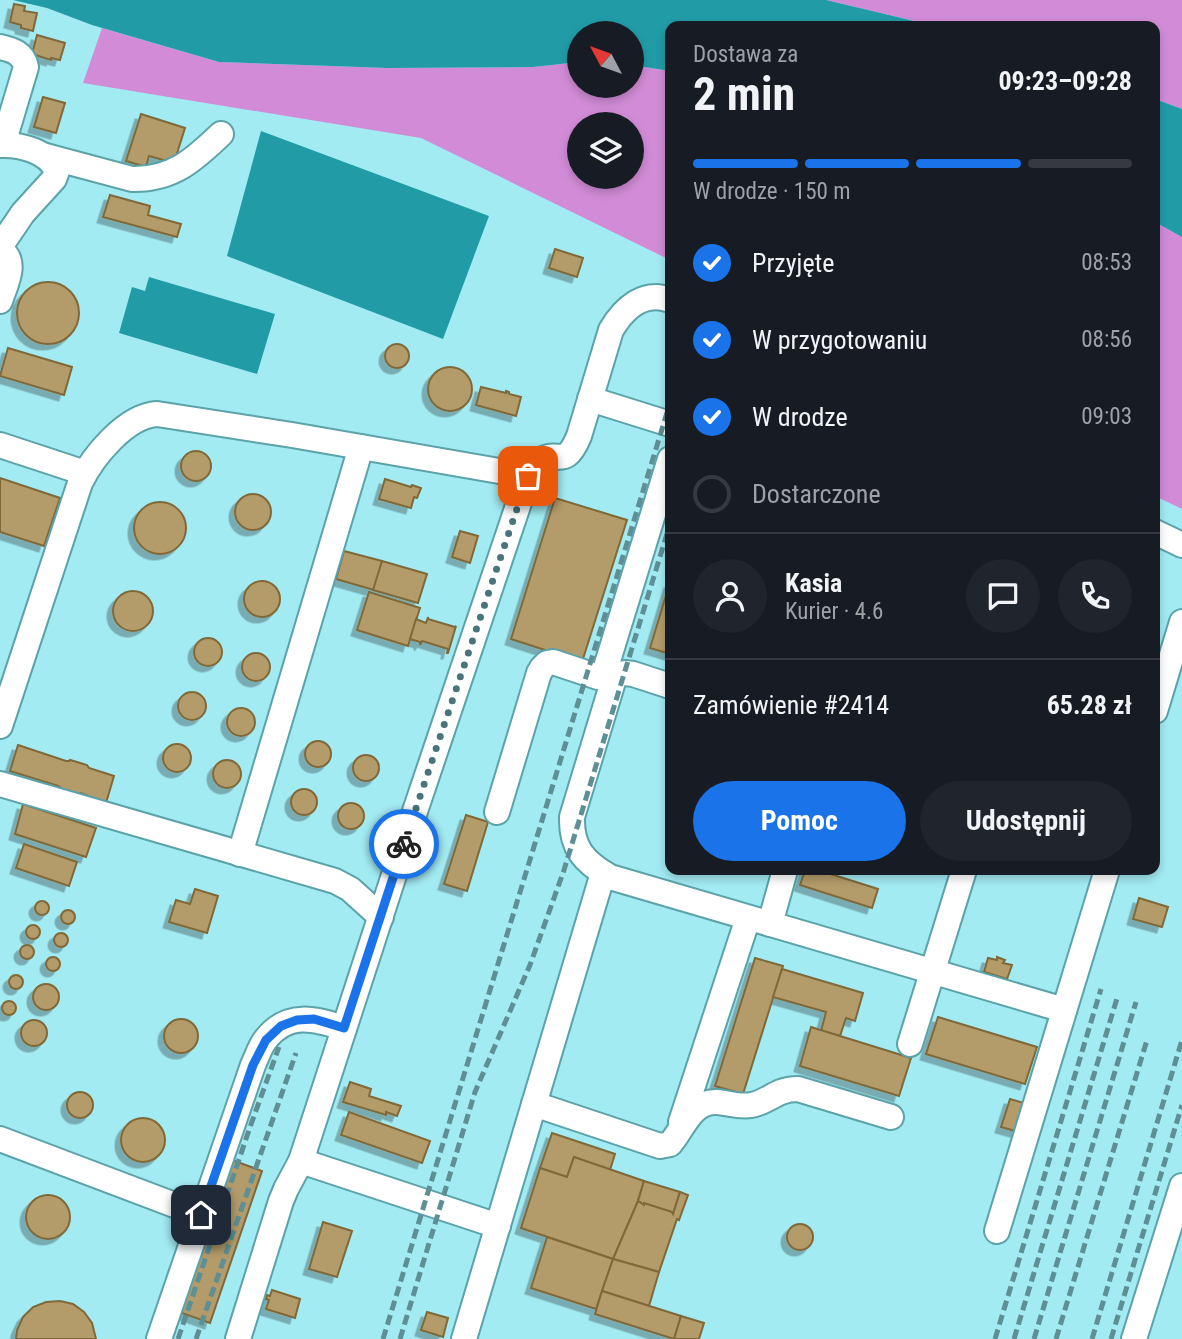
<!DOCTYPE html>
<html lang="pl">
<meta charset="utf-8">
<style>
:root{--surface:#171b24;--page:#20242c;--text:#f1f3f6;--muted:#9ea1a6;--line:#363941;--accent:#1a73e8}
body{margin:0;font-family:"Roboto Condensed",sans-serif;background:var(--page);color:var(--text);height:100vh;display:flex;flex-direction:column;font-size:26px;white-space:nowrap}
*{box-sizing:border-box;margin:0}
p{font-size:23px;color:var(--muted)}
.icon{flex:none;width:38px;height:38px;fill:none;stroke:currentColor;stroke-width:2;stroke-linecap:round;stroke-linejoin:round}
.map{position:relative;flex:1;overflow:hidden}
.side{position:absolute;left:665px;top:21px;width:495px;height:854px;display:flex;flex-direction:column;background:var(--surface);border-radius:14px;box-shadow:0 4px 10px #0003}
.side>*{flex:none}
.needle{width:46px;rotate:311deg}
.controls{position:absolute;left:567px;top:21px;display:grid;gap:14px}
.controls a{display:grid;place-items:center;width:77px;height:77px;border-radius:50%;background:var(--surface);box-shadow:0 4px 10px #0003;font-size:35px}
.pin{position:absolute;display:grid;place-items:center;width:60px;height:60px;color:#fff;margin:-30px;border-radius:14px;box-shadow:0 4px 10px #0006}
.courier{position:absolute;display:grid;place-items:center;width:70px;height:70px;margin:-35px;border:5px solid #1a73e8;border-radius:50%;background:#fff;color:#222;box-shadow:0 2px 9px #0007}
.overview em{font-style:normal;font-weight:700}
.overview div{display:flex;flex-direction:column-reverse}
.overview{display:flex;align-items:center;justify-content:space-between;height:119px;padding:0 28px}
h1{font-size:46px;font-weight:700;line-height:52px}
.bar{display:grid;grid-template-columns:repeat(4,1fr);gap:10px 7px;align-content:center;height:84px;padding:0 28px}
.bar i{height:9px;border-radius:5px;background:var(--line)}
.bar .selected{background:var(--accent)}
.bar p{grid-column:span 4}
.line{display:flex;align-items:center;gap:18px;padding:0 28px;border-top:2px solid var(--line)}
.line div{flex:1}
.round{display:grid;place-items:center;flex:none;width:74px;height:74px;border-radius:37px;background:var(--page)}
ol{padding:0 28px;list-style:none}
li{display:flex;align-items:center;gap:21px;height:77px}
li p{margin-inline-start:auto}
li .icon{padding:7px;border-radius:50%;background:var(--accent);color:#fff;stroke-width:4}
li:last-child{color:var(--muted)}
li i{width:38px;height:38px;border:4px solid var(--line);border-radius:50%}
.primary-button{display:flex;gap:14px;margin-top:auto;padding:14px 28px}
.primary-button a{flex:1;height:80px;border-radius:42px;background:var(--accent);color:#fff;font-size:28px;font-weight:700;line-height:80px;text-align:center}
.primary-button a+a{background:var(--page);color:var(--text)}
.map>svg:first-child{display:block}
.green{fill:#d28cd7;fill-rule:evenodd}
.water{fill:#219ca7}
.building{fill:#b39b6a;stroke:#806939;stroke-width:2;filter:url(#shadow)}
.lines{fill:none;stroke-linecap:round;stroke-linejoin:round}
.minor-casing{stroke:#5ba2a9;stroke-width:28}
.minor{stroke:#fff;stroke-width:24}
.rail{stroke:#5d8f95;stroke-width:5;stroke-dasharray:10 5;stroke-linecap:butt}
.done{stroke:#49757a;stroke-width:7;stroke-dasharray:0 12.6}
.route{stroke:#1a73e8;stroke-width:9}
</style>
<div class="map">
<svg width="1182" height="1339" viewBox="0 0 1182 1339">
<defs>
<filter id="shadow"><feDropShadow dx="-5.5" dy="5.5" stdDeviation="0" flood-color="#0004"/></filter>
</defs>
<rect width="100%" height="100%" fill="#a3ebf3"/>
<g class="green">
<path d="M 826,0 L 1182,0 L 1182,109 L 1155,99 L 1155,26 L 935,26 Z"/>
<path d="M 102,28 L 219,62 L 387,68 L 533,67 L 579,62 L 579,86 L 632,86 L 632,65 L 670,71 L 670,260 L 421,138 L 83,83 ZM 579,124 L 632,124 L 632,177 L 579,177 Z"/>
<path d="M 1155,222 L 1182,237 L 1182,509 L 1155,496 Z"/>
</g>
<g class="water">
<path d="M 13,0 L 826,0 L 935,26 L 670,26 L 670,71 L 632,65 L 632,33 L 579,33 L 579,62 L 533,67 L 387,68 L 219,62 L 92,25 L 47,8 Z"/>
<path d="M 1155,99 L 1182,109 L 1182,237 L 1155,222 Z"/>
<path d="M 261,131 L 489,216 L 443,339 L 227,256 Z"/>
<path d="M 149,277 L 275,314 L 257,374 L 119,333 L 132,287 L 145,291 Z"/>
</g>
<g class="building">
<path d="M 14,4 L 25,6 L 24,11 L 37,13 L 33,31 L 21,28 L 21,25 L 10,22 Z"/>
<path d="M 37,35 L 65,43 L 60,60 L 51,58 L 51,60 L 32,54 Z"/>
<path d="M 43,97 L 65,103 L 56,133 L 34,127 Z"/>
<path d="M 141,114 L 185,128 L 174,163 L 149,156 L 146,167 L 126,161 Z"/>
<path d="M 110,195 L 150,206 L 148,215 L 181,224 L 177,237 L 103,217 Z"/>
<path d="M 555,249 L 583,258 L 577,277 L 549,268 Z"/>
<circle cx="48" cy="313" r="31"/>
<circle cx="397" cy="356" r="12"/>
<path d="M 8,348 L 72,367 L 64,395 L 0,376 Z"/>
<circle cx="450" cy="389" r="22"/>
<path d="M 481,387 L 506,393 L 506,391 L 509,392 L 509,394 L 521,397 L 516,416 L 476,405 Z"/>
<circle cx="196" cy="466" r="15"/>
<path d="M 0,478 L 60,498 L 44,546 L 0,532 Z"/>
<path d="M 385,479 L 411,487 L 412,485 L 421,488 L 417,498 L 414,497 L 411,508 L 379,499 Z"/>
<circle cx="253" cy="512" r="18"/>
<path d="M 555,498 L 627,520 L 582,662 L 511,639 Z"/>
<circle cx="160" cy="528" r="26"/>
<path d="M 460,531 L 478,536 L 470,563 L 452,557 Z"/>
<path d="M 344,551 L 382,561 L 374,590 L 336,579 Z"/>
<path d="M 382,561 L 427,574 L 418,603 L 373,590 Z"/>
<circle cx="262" cy="599" r="18"/>
<path d="M 670,582 L 670,654 L 650,648 Z"/>
<circle cx="133" cy="611" r="20"/>
<path d="M 369,592 L 420,608 L 408,646 L 357,630 Z"/>
<path d="M 428,617 L 428,619 L 455,627 L 456,626 L 448,653 L 447,653 L 448,649 L 422,641 L 420,645 L 420,642 L 410,639 L 416,619 L 426,623 Z"/>
<circle cx="208" cy="652" r="14"/>
<circle cx="256" cy="667" r="14"/>
<circle cx="192" cy="706" r="14"/>
<circle cx="241" cy="722" r="14"/>
<circle cx="318" cy="754" r="13"/>
<circle cx="177" cy="758" r="14"/>
<path d="M 18,745 L 66,761 L 69,761 L 70,760 L 87,765 L 89,768 L 114,776 L 106,803 L 81,793 L 77,795 L 64,790 L 58,786 L 10,771 Z"/>
<circle cx="366" cy="768" r="13"/>
<circle cx="227" cy="774" r="14"/>
<circle cx="304" cy="802" r="13"/>
<circle cx="351" cy="816" r="13"/>
<path d="M 23,804 L 96,828 L 86,857 L 15,834 Z"/>
<path d="M 466,815 L 488,822 L 467,891 L 444,884 Z"/>
<path d="M 24,844 L 77,862 L 69,886 L 16,868 Z"/>
<path d="M 805,870 L 818,870 L 878,889 L 872,908 L 800,885 Z"/>
<path d="M 195,889 L 218,896 L 207,933 L 169,922 L 176,900 L 190,904 Z"/>
<path d="M 1139,898 L 1168,907 L 1162,927 L 1133,919 Z"/>
<circle cx="42" cy="908" r="7"/>
<circle cx="68" cy="917" r="7"/>
<circle cx="33" cy="932" r="7"/>
<circle cx="61" cy="940" r="7"/>
<circle cx="27" cy="952" r="7"/>
<path d="M 997,957 L 1005,960 L 1003,963 L 1012,965 L 1007,979 L 984,972 L 988,958 L 997,960 Z"/>
<circle cx="53" cy="964" r="7"/>
<path d="M 755,958 L 783,966 L 743,1094 L 715,1086 Z"/>
<path d="M 782,969 L 863,993 L 855,1021 L 846,1018 L 840,1036 L 821,1031 L 826,1012 L 773,997 Z"/>
<circle cx="16" cy="982" r="7"/>
<circle cx="46" cy="997" r="13"/>
<circle cx="9" cy="1008" r="7"/>
<path d="M 938,1017 L 1037,1047 L 1025,1084 L 926,1054 Z"/>
<circle cx="181" cy="1036" r="17"/>
<circle cx="34" cy="1033" r="13"/>
<path d="M 811,1027 L 911,1058 L 899,1096 L 800,1066 Z"/>
<path d="M 350,1082 L 371,1089 L 369,1096 L 401,1106 L 397,1116 L 386,1112 L 386,1115 L 343,1102 Z"/>
<circle cx="80" cy="1105" r="13"/>
<path d="M 1010,1099 L 1027,1104 L 1019,1132 L 1001,1127 Z"/>
<path d="M 349,1112 L 430,1141 L 422,1163 L 341,1135 Z"/>
<circle cx="143" cy="1140" r="22"/>
<path d="M 552,1133 L 615,1154 L 610,1170 L 574,1157 L 567,1177 L 540,1168 Z"/>
<path d="M 574,1157 L 644,1181 L 638,1201 L 613,1259 L 521,1228 L 540,1168 L 567,1177 Z"/>
<path d="M 232,1160 L 262,1171 L 210,1323 L 179,1312 Z"/>
<path d="M 644,1181 L 680,1192 L 673,1214 L 672,1212 L 644,1203 L 644,1205 L 638,1201 Z"/>
<path d="M 680,1192 L 688,1195 L 679,1220 L 677,1219 L 659,1272 L 613,1259 L 638,1201 L 644,1205 L 644,1203 L 672,1212 L 673,1214 Z"/>
<circle cx="48" cy="1217" r="22"/>
<path d="M 323,1222 L 352,1231 L 337,1277 L 309,1269 Z"/>
<circle cx="800" cy="1237" r="13"/>
<path d="M 547,1237 L 613,1259 L 596,1309 L 531,1288 Z"/>
<path d="M 613,1259 L 659,1272 L 649,1306 L 602,1291 Z"/>
<path d="M 272,1290 L 300,1299 L 295,1318 L 266,1309 L 269,1300 L 266,1299 L 267,1295 L 270,1296 Z"/>
<path d="M 602,1291 L 681,1316 L 674,1339 L 595,1314 Z"/>
<path d="M 60,1301 L 73,1304 L 84,1312 L 92,1323 L 96,1339 L 16,1339 L 17,1330 L 23,1317 L 33,1307 L 46,1302 Z"/>
<path d="M 427,1312 L 448,1318 L 443,1337 L 421,1330 Z"/>
<path d="M 681,1316 L 704,1323 L 699,1339 L 674,1339 Z"/>
</g>
<g class="lines">
<defs>
<g id="minor">
<path d="M 0,47 C 13,50 23,53 26,67 L 3,144"/>
<path d="M 0,145 C 20,144 48,151 57,171 L 54,179 L 23,213 L 0,247"/>
<path d="M 46,156 L 132,179 C 172,180 194,160 221,134"/>
<path d="M 0,250 C 19,261 5,285 0,301"/>
<path d="M 590,399 L 670,424"/>
<path d="M 0,445 L 85,473"/>
<path d="M 1155,532 L 1182,545"/>
<path d="M 615,675 L 572,817 C 571,848 584,862 610,877 L 1064,1010"/>
<path d="M 603,677 L 670,459"/>
<path d="M 1155,711 L 1182,622"/>
<path d="M 0,726 L 80,483 C 93,456 126,416 157,414 L 292,435 L 528,476"/>
<path d="M 0,784 L 335,881 L 350,889 L 381,917"/>
<path d="M 497,812 L 539,673 L 542,668 L 547,663 L 553,662 L 598,677 L 625,673 L 633,674 L 670,686"/>
<path d="M 240,854 L 361,447"/>
<path d="M 770,924 L 785,870"/>
<path d="M 910,1044 L 964,870"/>
<path d="M 534,1104 L 660,1146 L 670,1144 C 684,1128 691,1101 717,1102 C 729,1103 739,1107 751,1105 C 761,1104 771,1096 781,1092 C 786,1090 792,1089 798,1089 L 891,1117"/>
<path d="M 681,1122 L 748,918"/>
<path d="M 0,1139 L 201,1215"/>
<path d="M 301,1161 L 498,1226"/>
<path d="M 997,1231 L 1107,870"/>
<path d="M 159,1339 L 253,1065 C 257,1057 260,1046 266,1039 C 288,1011 315,1019 344,1028"/>
<path d="M 238,1339 L 281,1201 L 286,1189 L 301,1161 L 409,829 L 528,476 C 531,471 535,465 539,462 C 557,447 564,472 579,436 L 611,330 C 624,308 644,290 670,300"/>
<path d="M 464,1339 L 603,873"/>
<path d="M 1134,1339 L 1182,1186"/>
</g>
</defs>
<use href="#minor" class="minor-casing"/>
<use href="#minor" class="minor"/>
<g class="rail">
<path d="M 178,1339 L 249,1130 L 279,1047"/>
<path d="M 196,1339 L 296,1053"/>
<path d="M 383,1339 L 670,403"/>
<path d="M 400,1339 L 475,1092 L 530,965 L 564,870 L 670,524"/>
<path d="M 995,1339 L 1101,989"/>
<path d="M 1014,1339 L 1118,995"/>
<path d="M 1034,1339 L 1136,1002"/>
<path d="M 1056,1339 L 1147,1040"/>
<path d="M 1092,1339 L 1182,1040"/>
<path d="M 1111,1339 L 1182,1105"/>
</g>
</g>
<g class="lines">
<path class="done" d="M 404,844 L 528,476"/>
<path class="route" d="M 201,1215 L 253,1065 L 266,1040 L 281,1026 L 297,1020 L 314,1019 L 344,1028 L 404,844"/>
</g>
</svg>
<div class="controls">
<a><svg class="needle" viewBox="-14 -14 28 28"><path d="M0-13l5 13h-10z" fill="#e53935"/><path d="M0 13l5-13h-10z" fill="#9ea1a6"/></svg></a>
<a><svg class="icon" aria-label="layers" viewBox="0 0 24 24"><path d="M12 4l9 5-9 5-9-5zM3 14l9 5 9-5"/></svg></a>
</div>
<div class="pin" style="left:528px;top:476px;background:#ea580c"><svg class="icon" aria-label="bag" viewBox="0 0 24 24"><path d="M5 8h14l-1 12H6zM9 8a3 3 0 0 1 6 0"/></svg></div>
<div class="pin" style="left:201px;top:1215px;background:#1f2937"><svg class="icon" aria-label="home" viewBox="0 0 24 24"><path d="M3 11l9-7 9 7M6 9v11h12V9"/></svg></div>
<div class="courier" style="left:404px;top:844px"><svg class="icon" aria-label="bike" viewBox="0 0 24 24"><circle cx="6" cy="16" r="4"/><circle cx="18" cy="16" r="4"/><path d="M6 16l4-8h5l3 8M10 8l3 8H6M13 5h3"/></svg></div>
<section class="side">
<div class="overview"><div><h1>2 min</h1><p>Dostawa za</p></div><em>09:23–09:28</em></div>
<div class="bar"><i class="selected"></i><i class="selected"></i><i class="selected"></i><i></i><p>W drodze · 150 m</p></div>
<ol>
<li><svg class="icon" aria-label="check" viewBox="0 0 24 24"><path d="M5 12l5 5 9-10"/></svg>Przyjęte<p>08:53</p></li>
<li><svg class="icon" aria-label="check" viewBox="0 0 24 24"><path d="M5 12l5 5 9-10"/></svg>W przygotowaniu<p>08:56</p></li>
<li><svg class="icon" aria-label="check" viewBox="0 0 24 24"><path d="M5 12l5 5 9-10"/></svg>W drodze<p>09:03</p></li>
<li><i></i>Dostarczone</li>
</ol>
<div class="line" style="height:126px"><a class="round"><svg class="icon" aria-label="person" viewBox="0 0 24 24"><circle cx="12" cy="8" r="4"/><path d="M4 21q1-7 8-7t8 7"/></svg></a><div><b>Kasia</b><p>Kurier · 4.6</p></div><a class="round"><svg class="icon" aria-label="chat" viewBox="0 0 24 24"><path d="M4 5h16v11H9l-5 4z"/></svg></a><a class="round"><svg class="icon" aria-label="phone" viewBox="0 0 24 24"><path d="M5 4h4l2 5-3 2q2 4 5 5l2-3 5 2v4C11 20 4 13 5 4z"/></svg></a></div>
<div class="line" style="height:91px"><div>Zamówienie #2414</div><b>65.28 zł</b></div>
<div class="primary-button"><a>Pomoc</a><a>Udostępnij</a></div>
</section>
</div>
